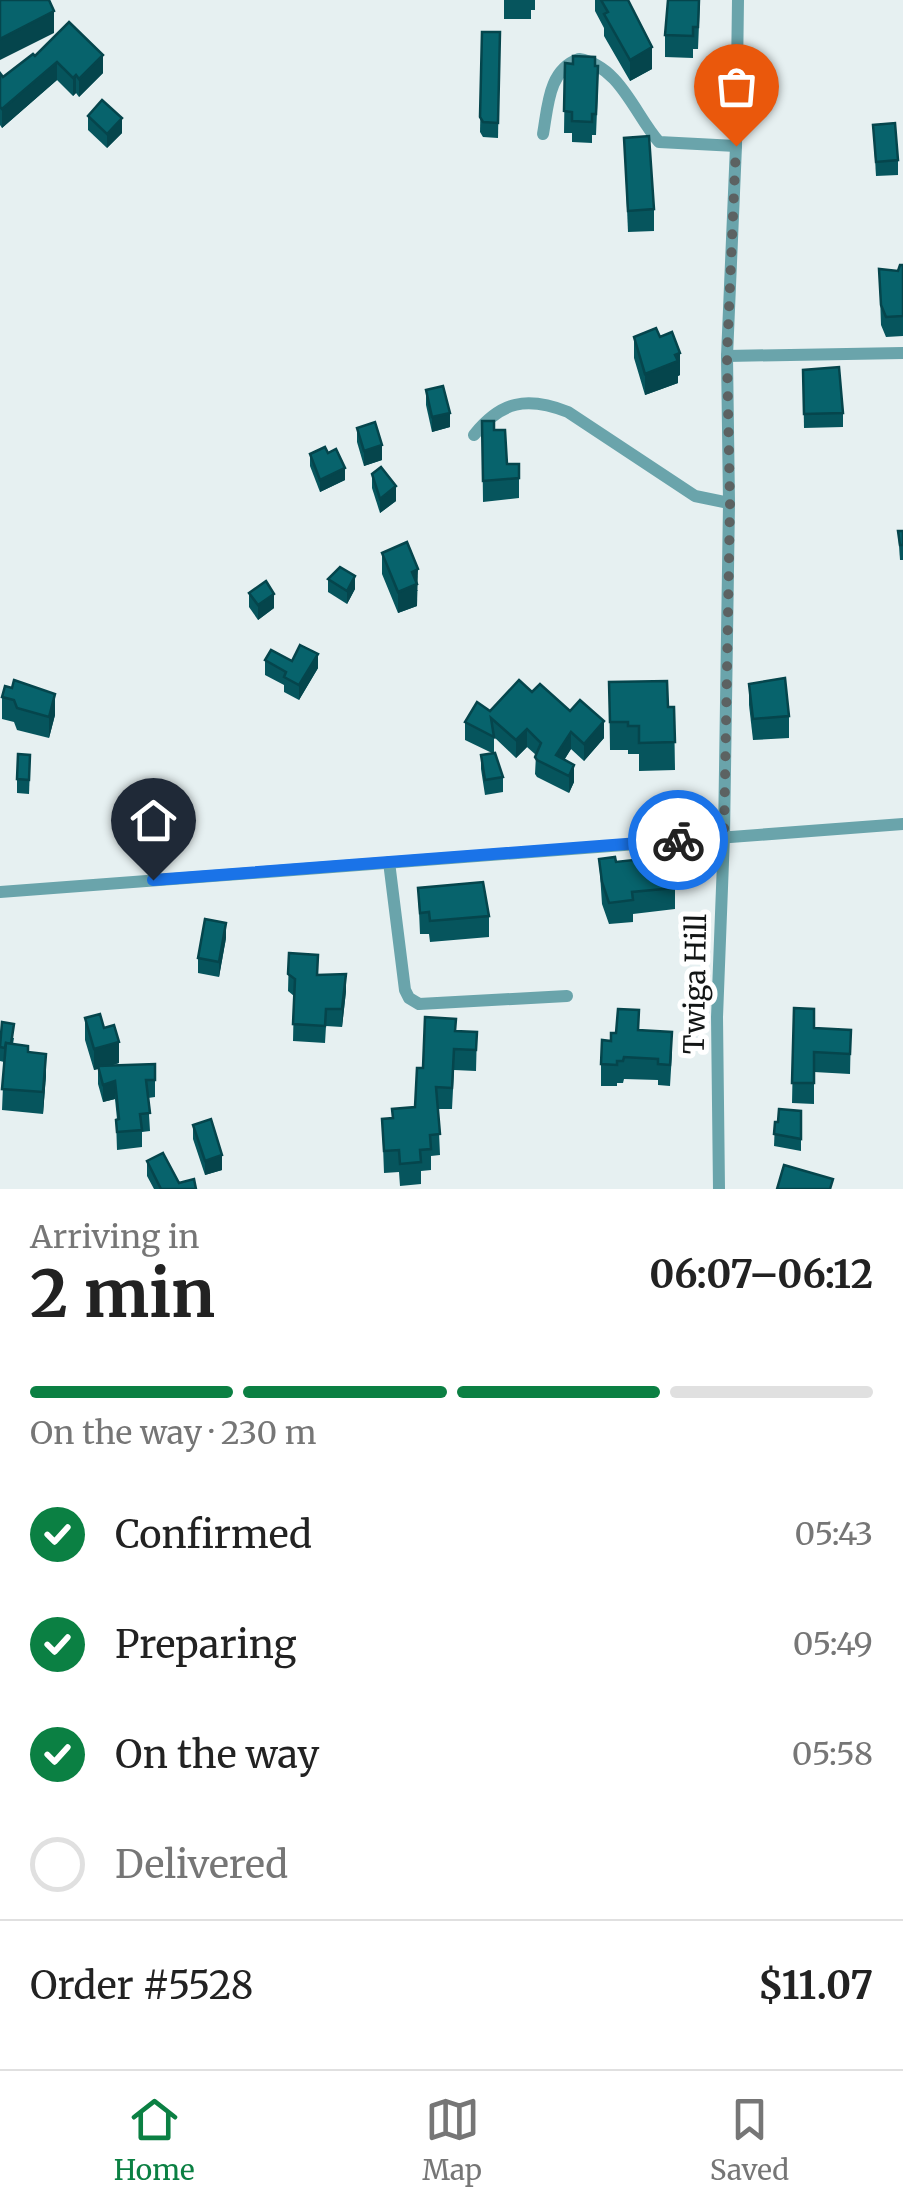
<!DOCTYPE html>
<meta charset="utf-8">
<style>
:root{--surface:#fff;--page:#f2f2f2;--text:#222;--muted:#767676;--line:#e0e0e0;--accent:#0b8043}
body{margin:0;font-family:Merriweather,serif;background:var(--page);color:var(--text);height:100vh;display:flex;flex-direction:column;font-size:38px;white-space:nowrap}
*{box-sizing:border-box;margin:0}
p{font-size:32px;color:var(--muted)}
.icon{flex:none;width:55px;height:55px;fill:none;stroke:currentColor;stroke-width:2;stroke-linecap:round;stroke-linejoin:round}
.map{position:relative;height:1189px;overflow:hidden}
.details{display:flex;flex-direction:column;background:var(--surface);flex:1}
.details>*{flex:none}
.pin{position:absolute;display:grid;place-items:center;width:85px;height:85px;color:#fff;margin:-102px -42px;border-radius:50% 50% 50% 0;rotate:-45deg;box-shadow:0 0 10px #0007}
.pin .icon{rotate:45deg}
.courier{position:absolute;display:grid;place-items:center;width:100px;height:100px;margin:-50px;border:8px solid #1a73e8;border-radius:50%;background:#fff;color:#222;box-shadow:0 2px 12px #0007}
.headline em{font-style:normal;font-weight:700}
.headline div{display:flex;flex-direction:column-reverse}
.headline{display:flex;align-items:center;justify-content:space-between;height:170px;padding:0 30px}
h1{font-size:65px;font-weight:700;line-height:75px}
.bar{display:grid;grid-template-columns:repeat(4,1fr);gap:15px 10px;align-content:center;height:120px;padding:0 30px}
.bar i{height:12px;border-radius:8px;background:var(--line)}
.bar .active{background:var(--accent)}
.bar p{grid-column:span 4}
.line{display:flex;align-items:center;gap:25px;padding:0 30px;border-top:2px solid var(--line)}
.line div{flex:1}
ol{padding:0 30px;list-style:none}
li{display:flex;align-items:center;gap:30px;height:110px}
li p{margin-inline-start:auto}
li .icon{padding:10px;border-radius:50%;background:var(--accent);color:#fff;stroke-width:4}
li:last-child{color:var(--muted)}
li i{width:55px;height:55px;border:5px solid var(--line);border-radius:50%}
.tab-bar{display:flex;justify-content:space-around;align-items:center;height:140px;border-top:2px solid var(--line);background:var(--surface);font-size:28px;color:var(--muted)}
.tab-bar a{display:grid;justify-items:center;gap:5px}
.tab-bar .active{color:var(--accent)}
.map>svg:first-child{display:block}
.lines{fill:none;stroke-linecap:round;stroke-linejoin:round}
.street{stroke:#6aa4ab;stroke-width:12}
.wall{fill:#06555d}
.shaded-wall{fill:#05454c}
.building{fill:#07636c;stroke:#05454c;stroke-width:2.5}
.done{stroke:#5c6262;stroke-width:10;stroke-dasharray:0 18}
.route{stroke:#1a73e8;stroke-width:12}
.labels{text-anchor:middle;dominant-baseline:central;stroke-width:10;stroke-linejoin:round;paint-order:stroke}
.street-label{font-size:28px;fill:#121515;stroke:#fff}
</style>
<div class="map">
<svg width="903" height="1189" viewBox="0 0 903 1189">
<rect width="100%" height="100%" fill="#e6f0f1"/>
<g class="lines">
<g class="street">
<path d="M 543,134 C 548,107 548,70 579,59 C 620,66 635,115 659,142 L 736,146"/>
<path d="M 727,356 L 903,353"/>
<path d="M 474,435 C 501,401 527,396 568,412 L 695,496 L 729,503"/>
<path d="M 389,862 L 405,990 L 409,998 L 419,1004 L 567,996"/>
<path d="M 0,892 L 903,824"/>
<path d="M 719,1189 L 717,1017 L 724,836 L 729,503 L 727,356 L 736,146 L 738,0"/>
</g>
</g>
<g class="wall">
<path d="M 504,0 L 535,0 L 535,10 L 531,10 L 531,19 L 504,19 Z"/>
<path d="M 595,0 L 628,0 L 652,69 L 630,81 L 604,36 L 604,28 L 595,11 Z"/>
<path d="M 700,0 L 698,49 L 693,49 L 693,58 L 665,57 L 665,35 Z"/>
<path d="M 482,32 L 500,32 L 498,138 L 483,137 L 480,132 Z"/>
<path d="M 35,56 L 103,73 L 79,97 L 76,93 L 73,96 L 57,80 L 2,128 L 0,125 L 0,73 L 3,77 Z"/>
<path d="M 565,63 L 595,66 L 598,87 L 596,135 L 592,135 L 592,143 L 572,142 L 572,133 L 564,133 Z"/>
<path d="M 88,116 L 122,133 L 107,148 L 88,130 Z"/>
<path d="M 873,125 L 898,160 L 898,175 L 876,176 Z"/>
<path d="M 624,138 L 654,209 L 654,231 L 628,232 Z"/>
<path d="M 903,265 L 903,336 L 886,337 L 881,325 L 879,269 L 898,271 Z"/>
<path d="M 634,337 L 660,337 L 680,375 L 678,376 L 678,383 L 645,395 L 634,358 Z"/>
<path d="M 803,370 L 843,413 L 843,427 L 804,428 Z"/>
<path d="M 426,390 L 450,427 L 432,432 L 426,405 Z"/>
<path d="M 482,421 L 494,430 L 507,464 L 519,464 L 519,498 L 483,502 Z"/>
<path d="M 357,428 L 382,460 L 364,466 L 357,442 Z"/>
<path d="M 328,453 L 345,480 L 320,492 L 310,466 L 310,454 Z"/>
<path d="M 372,474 L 396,501 L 380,513 L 372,488 Z"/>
<path d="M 898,531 L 903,531 L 903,560 L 900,560 Z"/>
<path d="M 382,553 L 418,591 L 417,591 L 417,606 L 398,613 L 382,574 Z"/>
<path d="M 328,579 L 355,589 L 347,604 L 328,592 Z"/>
<path d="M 249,593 L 274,608 L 258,620 L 249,607 Z"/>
<path d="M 265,660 L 318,668 L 299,700 L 284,692 L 284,685 L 265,675 Z"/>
<path d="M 609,682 L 668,707 L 674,707 L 675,770 L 639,771 L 639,754 L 628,754 L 628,750 L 610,750 Z"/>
<path d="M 749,684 L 789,716 L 789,738 L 753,740 L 749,705 Z"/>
<path d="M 5,686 L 55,715 L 49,738 L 17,730 L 14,722 L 2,719 L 2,697 Z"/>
<path d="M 532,692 L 570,711 L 604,738 L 584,761 L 571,749 L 564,760 L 574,782 L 569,793 L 537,777 L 535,774 L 536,755 L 527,747 L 516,758 L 494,737 L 494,753 L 503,777 L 503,792 L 485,795 L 481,769 L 481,755 L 492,753 L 465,740 L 465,722 Z"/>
<path d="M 30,769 L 29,794 L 17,793 L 17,779 Z"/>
<path d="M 599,859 L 616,862 L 675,888 L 675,909 L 633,914 L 633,922 L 609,924 L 602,904 Z"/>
<path d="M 418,888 L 489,916 L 489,937 L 430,942 L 429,934 L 420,934 Z"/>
<path d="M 226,938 L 219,977 L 198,973 L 198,958 Z"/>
<path d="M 289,953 L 318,975 L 346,991 L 342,1027 L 326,1026 L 325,1043 L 293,1041 L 294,996 L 288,991 Z"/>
<path d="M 794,1008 L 814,1028 L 851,1030 L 850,1074 L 814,1072 L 814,1104 L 792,1103 Z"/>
<path d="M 85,1018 L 104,1028 L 119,1063 L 110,1066 L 155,1064 L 155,1097 L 148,1098 L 150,1131 L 142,1132 L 142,1147 L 117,1150 L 116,1120 L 117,1119 L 115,1099 L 103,1102 L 98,1084 L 98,1069 L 94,1070 L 85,1040 Z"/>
<path d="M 639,1030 L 672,1053 L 670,1086 L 658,1085 L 658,1080 L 624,1079 L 623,1083 L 617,1083 L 617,1086 L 601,1086 L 601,1064 L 611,1041 Z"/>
<path d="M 456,1031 L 477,1032 L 476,1071 L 454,1070 L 452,1109 L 438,1109 L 440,1155 L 431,1156 L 431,1170 L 421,1171 L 421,1184 L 400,1186 L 399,1172 L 384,1173 L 382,1119 L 392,1118 L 415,1107 L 423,1068 Z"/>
<path d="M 0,1038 L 14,1038 L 13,1044 L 28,1052 L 46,1075 L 43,1114 L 2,1110 L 4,1062 L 0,1061 Z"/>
<path d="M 775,1122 L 801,1139 L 801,1151 L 774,1146 Z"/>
<path d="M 193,1125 L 222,1170 L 205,1175 L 193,1139 Z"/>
<path d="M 147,1161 L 179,1183 L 196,1189 L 154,1189 L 147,1176 Z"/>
</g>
<g class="shaded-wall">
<path d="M 54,11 L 54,33 L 0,60 L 0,39 Z"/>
<path d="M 652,47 L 652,69 L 630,81 L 630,60 Z"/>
<path d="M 103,55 L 103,73 L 79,97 L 79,79 Z"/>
<path d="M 57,62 L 57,80 L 2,128 L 2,109 Z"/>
<path d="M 76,75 L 76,93 L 73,96 L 73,78 Z"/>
<path d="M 122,118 L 122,133 L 107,148 L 107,134 Z"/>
<path d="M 680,353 L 680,375 L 678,376 L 678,383 L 645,395 L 645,374 Z"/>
<path d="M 450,413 L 450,427 L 432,432 L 432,417 Z"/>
<path d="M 382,445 L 382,460 L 364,466 L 364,451 Z"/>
<path d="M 345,468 L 345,480 L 320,492 L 320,480 Z"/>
<path d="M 396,486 L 396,501 L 380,513 L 380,499 Z"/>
<path d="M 418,569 L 417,606 L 398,613 L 398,592 L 412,572 Z"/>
<path d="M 355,576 L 355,589 L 347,604 L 347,591 Z"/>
<path d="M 274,594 L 274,608 L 258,620 L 258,605 Z"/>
<path d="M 318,654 L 318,668 L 299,700 L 299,685 Z"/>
<path d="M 55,694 L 55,715 L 49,738 L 49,717 Z"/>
<path d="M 604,721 L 604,738 L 584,761 L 584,744 Z"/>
<path d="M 527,729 L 527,747 L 516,758 L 516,740 Z"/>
<path d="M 571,732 L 571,749 L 558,770 L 556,755 Z"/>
<path d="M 574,765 L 574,782 L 569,793 L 569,776 Z"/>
<path d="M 226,923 L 226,938 L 219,977 L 219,962 Z"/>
<path d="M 346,974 L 346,991 L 342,1027 L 342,1009 Z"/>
<path d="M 119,1042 L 119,1063 L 94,1070 L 94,1049 Z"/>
<path d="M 46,1054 L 46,1075 L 43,1114 L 43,1092 Z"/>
<path d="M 115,1081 L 115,1099 L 103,1102 L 103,1085 Z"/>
<path d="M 222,1155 L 222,1170 L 205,1175 L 205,1161 Z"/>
</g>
<g class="building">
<path d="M 0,0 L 49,0 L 54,11 L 0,39 Z"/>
<path d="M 601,0 L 628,0 L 652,47 L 630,60 L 604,14 L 608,12 Z"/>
<path d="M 668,0 L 699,0 L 698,27 L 693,27 L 693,36 L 665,35 Z"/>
<path d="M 69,22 L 103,55 L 79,79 L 76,75 L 73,78 L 57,62 L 2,109 L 0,107 L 0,73 L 3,77 L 33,54 L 35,56 Z"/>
<path d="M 482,32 L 500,32 L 498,123 L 483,122 L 480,117 Z"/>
<path d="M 573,56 L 595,57 L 595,66 L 598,66 L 596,114 L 592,114 L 592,122 L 572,121 L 572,112 L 564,111 L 565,63 L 573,64 Z"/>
<path d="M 102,100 L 122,118 L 107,134 L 88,116 Z"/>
<path d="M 895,123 L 898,160 L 876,162 L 873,125 Z"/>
<path d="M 649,136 L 654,209 L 628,211 L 624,138 Z"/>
<path d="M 900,265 L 903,265 L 903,316 L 886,317 L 881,305 L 879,269 L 898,271 Z"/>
<path d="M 656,328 L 660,337 L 672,332 L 680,353 L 675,355 L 678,361 L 645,374 L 634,337 Z"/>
<path d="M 839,367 L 843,413 L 804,414 L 803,370 Z"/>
<path d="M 443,386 L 450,413 L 432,417 L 426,390 Z"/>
<path d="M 482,421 L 494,421 L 494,430 L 505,430 L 507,464 L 519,464 L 519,478 L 483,481 Z"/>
<path d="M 375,422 L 382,445 L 364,451 L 357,428 Z"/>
<path d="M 325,447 L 328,453 L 336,449 L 345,468 L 320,480 L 310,454 Z"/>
<path d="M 381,467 L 396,486 L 380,499 L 372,474 Z"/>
<path d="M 898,531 L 903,531 L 903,545 L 900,545 Z"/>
<path d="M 407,542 L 418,569 L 412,572 L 417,584 L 398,592 L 382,553 Z"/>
<path d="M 340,567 L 355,576 L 347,591 L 328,579 Z"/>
<path d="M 266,581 L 274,594 L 258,605 L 249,593 Z"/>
<path d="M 300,645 L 318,654 L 299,685 L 284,677 L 286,672 L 265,660 L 271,650 L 292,661 Z"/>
<path d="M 785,678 L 789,716 L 753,719 L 749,684 Z"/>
<path d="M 14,680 L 55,694 L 49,717 L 17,708 L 14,700 L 2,697 L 5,686 L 12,688 Z"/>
<path d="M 519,680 L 532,692 L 540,684 L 570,711 L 580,700 L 604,721 L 584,744 L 571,732 L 556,755 L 574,765 L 569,776 L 537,760 L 535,757 L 541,743 L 527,729 L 516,740 L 491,718 L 494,737 L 465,722 L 477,702 L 490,711 Z"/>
<path d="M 667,681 L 668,707 L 674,707 L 675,742 L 639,743 L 639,726 L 628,726 L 628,722 L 610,722 L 609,682 Z"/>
<path d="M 495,753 L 503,777 L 485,780 L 481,755 Z"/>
<path d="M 18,754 L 30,755 L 29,780 L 17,779 Z"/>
<path d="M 670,856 L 675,888 L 632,892 L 633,900 L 609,903 L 602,882 L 599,859 L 615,857 L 616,862 Z"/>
<path d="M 483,882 L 489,916 L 430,921 L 429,912 L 420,913 L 418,888 Z"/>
<path d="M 205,919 L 226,923 L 219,962 L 198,958 Z"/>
<path d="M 289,953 L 318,955 L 317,975 L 346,974 L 342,1009 L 326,1009 L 325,1026 L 293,1024 L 295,979 L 288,974 Z"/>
<path d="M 794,1008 L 814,1009 L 814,1028 L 851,1030 L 850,1054 L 814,1052 L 814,1083 L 792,1083 Z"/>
<path d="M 618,1009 L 639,1010 L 638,1030 L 672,1032 L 670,1065 L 658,1064 L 658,1059 L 624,1057 L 623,1061 L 617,1061 L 617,1065 L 601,1064 L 602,1040 L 611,1041 L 611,1033 L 616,1033 Z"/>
<path d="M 100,1014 L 104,1028 L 114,1025 L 119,1042 L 94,1049 L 85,1018 Z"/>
<path d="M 425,1017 L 456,1019 L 455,1031 L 477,1032 L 476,1050 L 454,1049 L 452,1088 L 436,1087 L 440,1134 L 430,1135 L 431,1149 L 420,1150 L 421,1162 L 400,1164 L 399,1150 L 384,1151 L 382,1119 L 393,1118 L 392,1109 L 415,1107 L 417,1068 L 423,1068 Z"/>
<path d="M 2,1022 L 14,1024 L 11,1044 L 6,1043 L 5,1048 L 0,1047 Z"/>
<path d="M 6,1043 L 28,1046 L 28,1052 L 46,1054 L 43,1092 L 2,1089 Z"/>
<path d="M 155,1064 L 155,1080 L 146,1080 L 150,1113 L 140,1114 L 142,1130 L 117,1132 L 116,1120 L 119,1119 L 115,1081 L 103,1085 L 98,1066 Z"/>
<path d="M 779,1109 L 801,1111 L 801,1139 L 774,1134 L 775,1122 L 778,1122 Z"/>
<path d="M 211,1119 L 222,1155 L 205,1161 L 193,1125 Z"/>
<path d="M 163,1153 L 179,1183 L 194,1179 L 196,1189 L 161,1189 L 147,1161 Z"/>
<path d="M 784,1165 L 833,1179 L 830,1189 L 777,1189 Z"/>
</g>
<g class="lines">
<path class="done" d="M 678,840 L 724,836 L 730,503 L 727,356 L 736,146"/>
<path class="route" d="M 153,880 L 678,840"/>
</g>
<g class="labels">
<g class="street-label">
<text transform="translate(695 984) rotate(-89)">Twiga Hill</text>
</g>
</g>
</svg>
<div class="pin" style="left:736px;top:146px;background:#ea580c"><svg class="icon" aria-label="bag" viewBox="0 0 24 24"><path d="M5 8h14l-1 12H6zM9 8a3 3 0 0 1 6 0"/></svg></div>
<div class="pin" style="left:153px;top:880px;background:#1f2937"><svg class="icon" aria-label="home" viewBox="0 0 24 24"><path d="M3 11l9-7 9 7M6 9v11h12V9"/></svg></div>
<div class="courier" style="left:678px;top:840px"><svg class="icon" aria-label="bike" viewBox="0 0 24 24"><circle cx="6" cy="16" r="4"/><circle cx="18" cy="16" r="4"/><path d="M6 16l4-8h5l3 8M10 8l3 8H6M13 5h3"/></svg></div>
</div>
<section class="details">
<div class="headline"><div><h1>2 min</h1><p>Arriving in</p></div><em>06:07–06:12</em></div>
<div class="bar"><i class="active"></i><i class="active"></i><i class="active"></i><i></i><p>On the way · 230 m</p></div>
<ol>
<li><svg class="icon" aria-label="check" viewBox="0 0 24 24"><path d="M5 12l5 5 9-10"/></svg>Confirmed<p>05:43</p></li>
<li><svg class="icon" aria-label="check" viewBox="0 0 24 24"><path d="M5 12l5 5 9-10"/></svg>Preparing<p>05:49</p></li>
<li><svg class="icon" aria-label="check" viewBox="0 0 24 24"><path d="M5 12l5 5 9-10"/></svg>On the way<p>05:58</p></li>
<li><i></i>Delivered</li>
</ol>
<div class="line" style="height:130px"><div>Order #5528</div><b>$11.07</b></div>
</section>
<nav class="tab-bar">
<a class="active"><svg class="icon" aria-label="home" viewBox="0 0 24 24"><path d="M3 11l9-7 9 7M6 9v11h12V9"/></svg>Home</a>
<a><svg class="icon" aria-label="map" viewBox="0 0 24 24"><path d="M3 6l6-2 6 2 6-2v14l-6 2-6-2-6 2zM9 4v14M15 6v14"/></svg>Map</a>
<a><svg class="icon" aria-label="saved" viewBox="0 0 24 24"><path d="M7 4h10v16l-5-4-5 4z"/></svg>Saved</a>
</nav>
